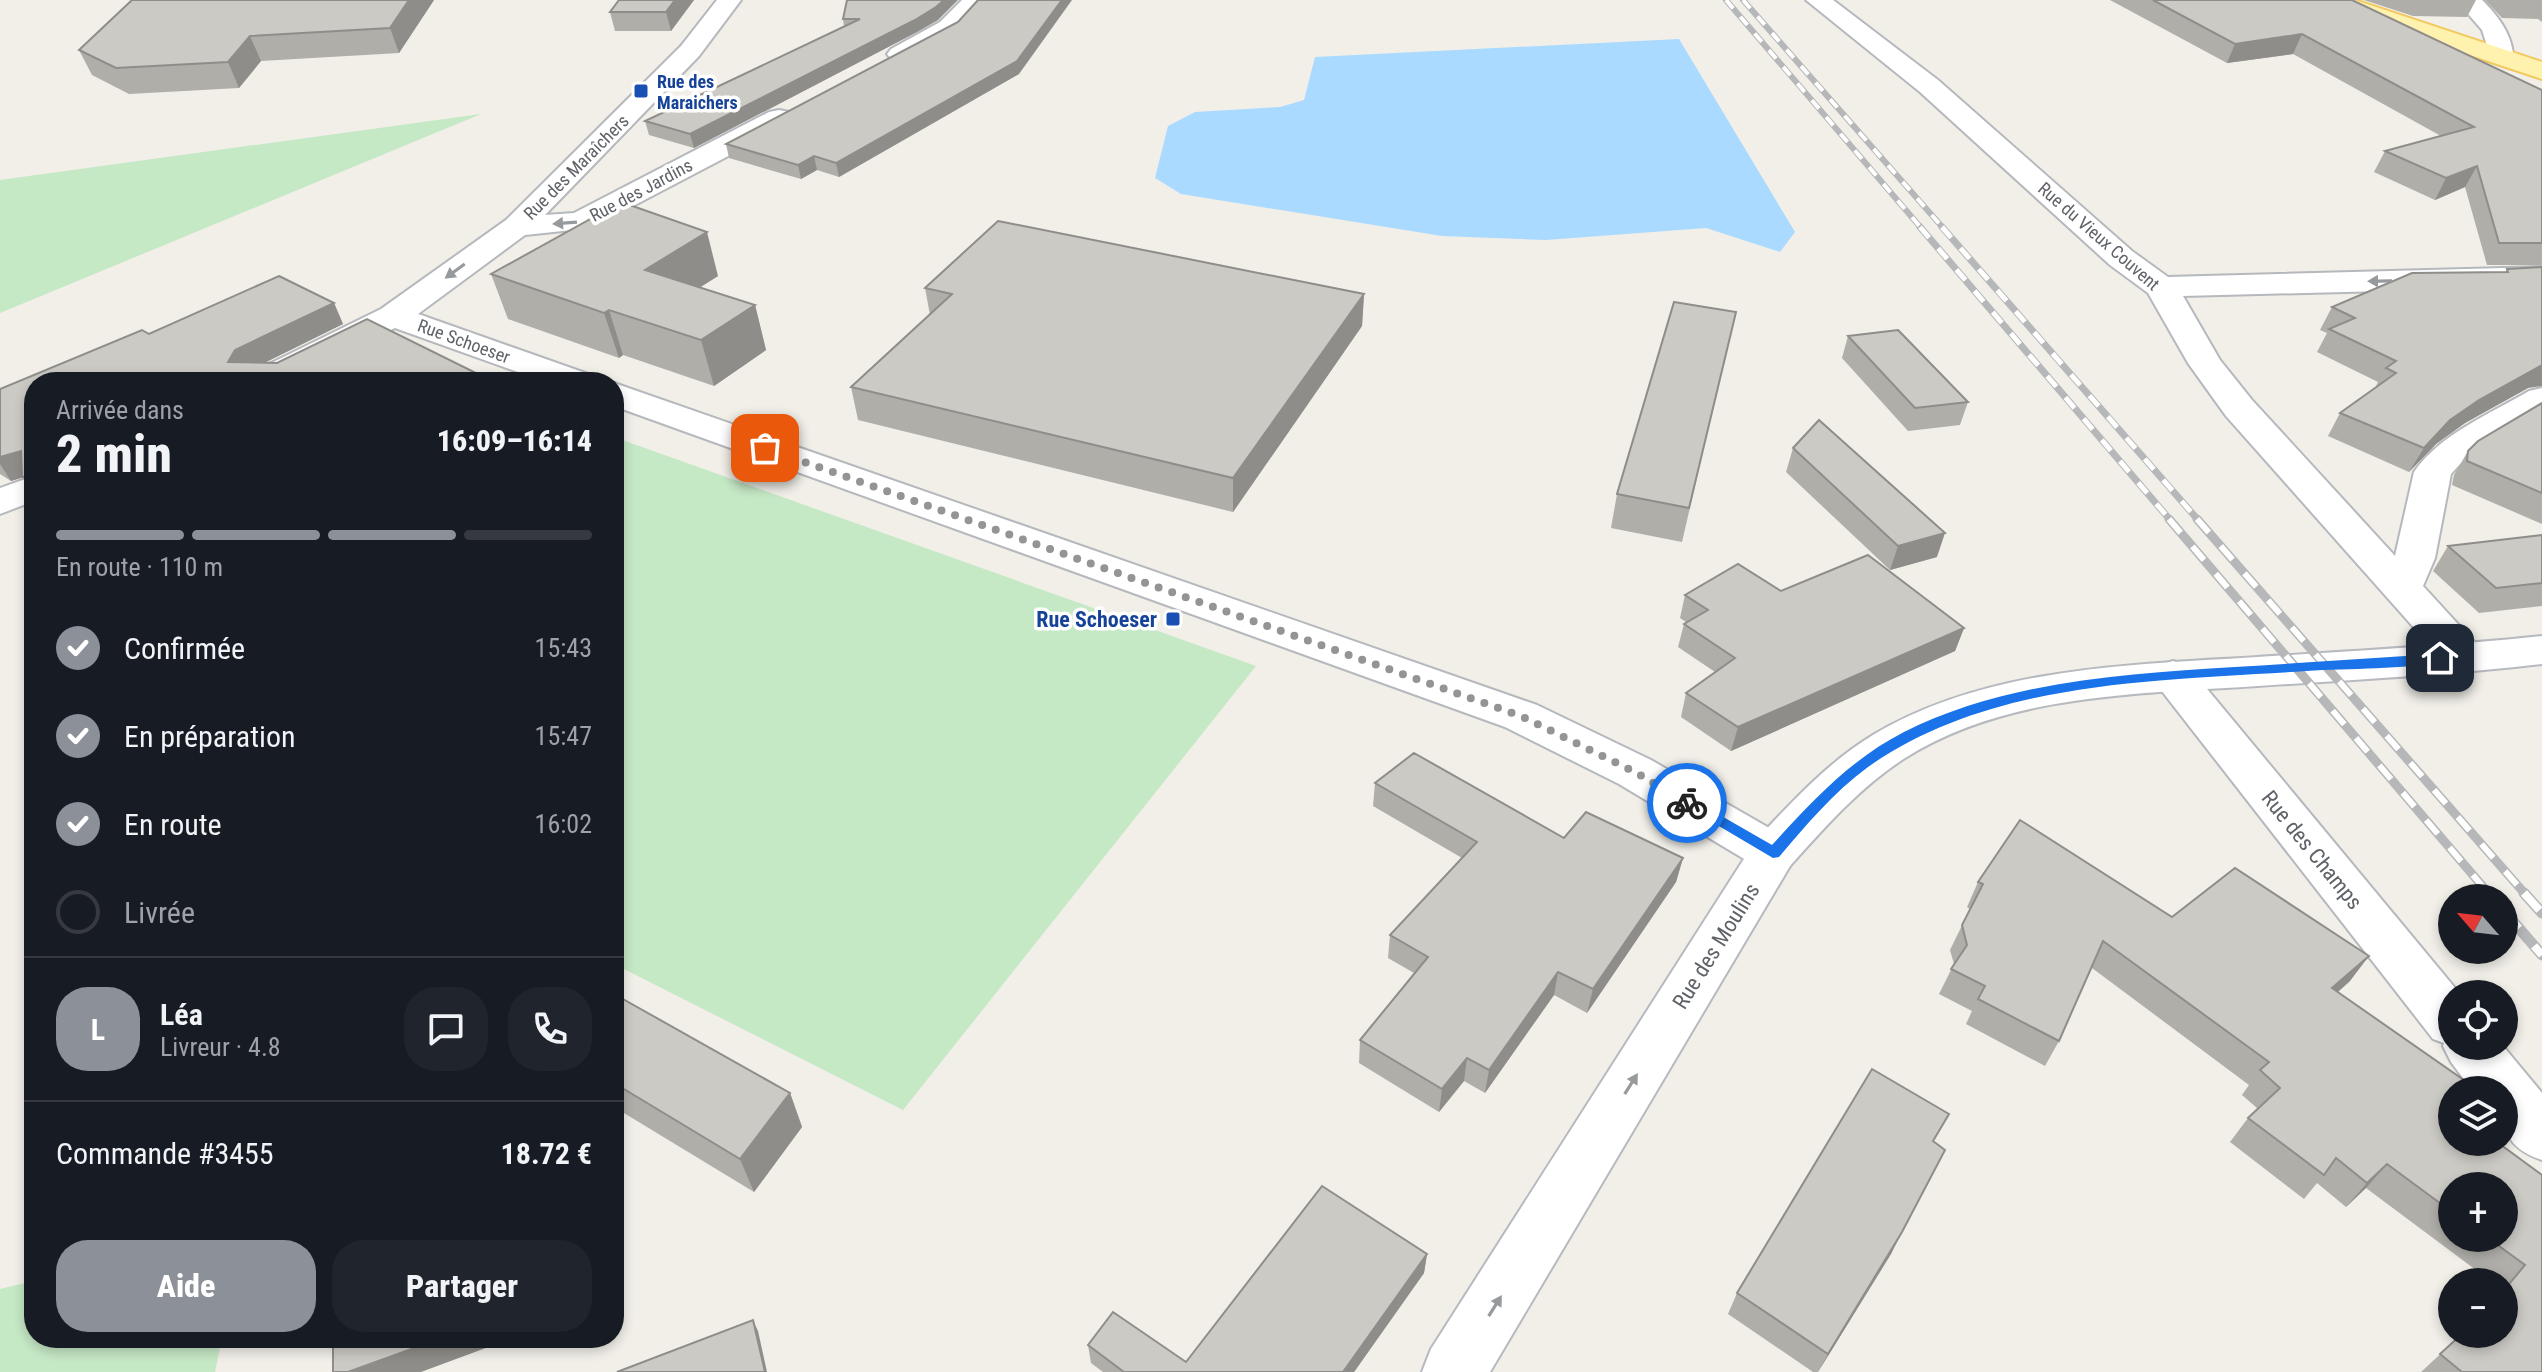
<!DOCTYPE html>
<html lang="fr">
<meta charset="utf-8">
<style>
:root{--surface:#171b24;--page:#20242c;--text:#f1f3f6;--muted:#9ea1a6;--line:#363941;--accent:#8c9099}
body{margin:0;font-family:"Roboto Condensed",sans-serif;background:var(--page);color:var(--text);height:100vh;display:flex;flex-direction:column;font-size:30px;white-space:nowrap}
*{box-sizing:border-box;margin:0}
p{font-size:26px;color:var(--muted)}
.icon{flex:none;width:44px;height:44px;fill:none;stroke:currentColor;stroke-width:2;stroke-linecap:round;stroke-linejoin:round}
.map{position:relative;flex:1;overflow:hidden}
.drawer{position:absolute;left:24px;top:372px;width:600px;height:976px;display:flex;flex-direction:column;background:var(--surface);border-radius:32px;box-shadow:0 4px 12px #0003}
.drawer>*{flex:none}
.needle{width:52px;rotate:298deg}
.buttons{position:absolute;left:2438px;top:884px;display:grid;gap:16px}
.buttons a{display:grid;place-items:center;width:80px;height:80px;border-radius:50%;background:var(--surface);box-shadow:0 4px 12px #0003;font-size:40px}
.pin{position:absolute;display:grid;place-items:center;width:68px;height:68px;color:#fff;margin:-34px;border-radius:16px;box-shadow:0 4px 12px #0006}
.courier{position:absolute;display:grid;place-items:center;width:80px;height:80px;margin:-40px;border:6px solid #1a73e8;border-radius:50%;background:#fff;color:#222;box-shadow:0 2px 10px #0007}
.overview em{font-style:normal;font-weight:800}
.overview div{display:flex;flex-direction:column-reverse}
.overview{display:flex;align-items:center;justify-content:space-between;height:136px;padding:0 32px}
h1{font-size:52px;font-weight:800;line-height:60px}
.bar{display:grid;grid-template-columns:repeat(4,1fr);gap:12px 8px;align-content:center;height:96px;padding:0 32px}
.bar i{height:10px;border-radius:6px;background:var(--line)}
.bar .on{background:var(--accent)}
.bar p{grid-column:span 4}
.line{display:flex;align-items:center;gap:20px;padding:0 32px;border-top:2px solid var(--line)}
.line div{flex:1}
.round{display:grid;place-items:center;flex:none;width:84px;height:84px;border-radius:32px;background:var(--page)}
ol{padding:0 32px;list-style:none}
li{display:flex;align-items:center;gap:24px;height:88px}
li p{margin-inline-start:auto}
li .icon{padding:8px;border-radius:50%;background:var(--accent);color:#fff;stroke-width:4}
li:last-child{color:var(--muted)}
li i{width:44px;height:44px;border:4px solid var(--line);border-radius:50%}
.primary-button{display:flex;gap:16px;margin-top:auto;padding:16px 32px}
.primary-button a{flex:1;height:92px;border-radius:32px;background:var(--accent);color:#fff;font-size:32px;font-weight:800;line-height:92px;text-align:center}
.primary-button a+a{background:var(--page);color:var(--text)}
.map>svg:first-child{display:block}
.green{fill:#c5e8c5}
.water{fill:#aadaff}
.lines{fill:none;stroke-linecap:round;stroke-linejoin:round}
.minor-casing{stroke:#b5b8bc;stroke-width:4}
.tertiary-casing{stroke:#b5b8bc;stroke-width:4}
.secondary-casing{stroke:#b6babf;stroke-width:4}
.primary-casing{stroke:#f2c960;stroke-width:4}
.minor{fill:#fff;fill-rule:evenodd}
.tertiary{fill:#fff;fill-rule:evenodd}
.secondary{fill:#fff;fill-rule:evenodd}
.primary{fill:#fff2af;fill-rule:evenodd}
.rail-far3-casing{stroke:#b6b7b8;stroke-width:6}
.rail-far2-casing{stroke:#b6b7b8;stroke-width:7}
.rail-far1-casing{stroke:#b6b7b8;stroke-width:9}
.rail-casing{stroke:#b6b7b8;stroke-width:11}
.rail-far3{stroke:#fff;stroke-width:4;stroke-dasharray:11;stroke-linecap:butt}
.rail-far2{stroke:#fff;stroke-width:5;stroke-dasharray:14;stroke-linecap:butt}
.rail-far1{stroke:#fff;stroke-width:6;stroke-dasharray:18;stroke-linecap:butt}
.rail{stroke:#fff;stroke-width:8;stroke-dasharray:23;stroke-linecap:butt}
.wall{fill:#afaea9;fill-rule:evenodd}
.shaded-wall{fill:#8f8d8a}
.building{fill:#cccac5;stroke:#8f8d8a;stroke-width:2}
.oneway{fill:#979a9d}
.route{fill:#1a73e8}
.done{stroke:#929495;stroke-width:8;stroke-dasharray:0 14.4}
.transit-dot{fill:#1a4fb4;stroke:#fff;stroke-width:3}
.labels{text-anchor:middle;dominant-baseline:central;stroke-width:7;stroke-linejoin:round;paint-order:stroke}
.far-transit-label{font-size:18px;font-weight:bold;fill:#164399;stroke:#fff;text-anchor:start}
.far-street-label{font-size:18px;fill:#5f6368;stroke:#fff}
.transit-label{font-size:22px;font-weight:bold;fill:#164399;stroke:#fff;text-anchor:end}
.street-label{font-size:22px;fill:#5f6368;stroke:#fff}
</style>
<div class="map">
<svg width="2542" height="1372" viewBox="0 0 2542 1372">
<rect width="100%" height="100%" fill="#f1efe8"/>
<g class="green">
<path d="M 481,114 L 0,313 L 0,180 Z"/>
<path d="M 614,437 L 1256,666 L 903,1110 L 614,964 Z"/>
<path d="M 34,1281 L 34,1338 L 222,1338 L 215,1372 L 0,1372 L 0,1289 Z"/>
</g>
<path class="water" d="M 1679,39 L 1795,232 L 1780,252 L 1706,228 L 1546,240 L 1442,236 L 1181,194 L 1155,178 L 1168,126 L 1195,112 L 1280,107 L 1304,100 L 1315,57 Z"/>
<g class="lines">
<defs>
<g id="minor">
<path d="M 717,0 L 741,0 L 699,56 L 545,215 L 574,213 L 769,112 L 779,110 L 789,112 L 793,118 L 789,124 L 591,228 L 525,235 L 418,314 L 591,375 L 597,382 L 546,382 L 395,328 L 286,382 L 241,382 L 247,375 L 381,309 L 506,220 L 681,46 Z"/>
<path d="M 962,0 L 987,0 C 971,23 920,67 891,59 L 887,54 L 891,49 L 940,22 Z"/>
<path d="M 1806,0 L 1833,0 L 1938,80 L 2132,251 L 2168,277 L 2542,267 L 2542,287 L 2183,296 L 2220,360 L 2252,400 L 2395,556 L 2414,472 C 2440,434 2490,414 2529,391 L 2542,388 L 2542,414 L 2461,463 L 2451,474 L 2435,558 L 2423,586 L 2478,646 L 2485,656 L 2478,666 L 2463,670 L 2448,666 L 2226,416 L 2188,363 L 2148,293 L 2110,265 L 1920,92 Z"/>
<path d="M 614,383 L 1537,705 L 1651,760 L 1790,840 L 1797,853 L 1790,866 L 1773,872 L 1756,866 L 1619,784 L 1505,727 L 614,406 Z"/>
<path d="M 34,476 L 34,501 L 0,514 L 0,488 Z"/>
<path d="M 2173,661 L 2188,666 L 2460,994 L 2452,994 L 2452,1046 L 2503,1046 L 2542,1093 L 2542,1160 C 2502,1146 2504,1128 2504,1090 L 2472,1090 L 2451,1062 L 2443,1046 L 2444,1043 L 2433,1039 L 2158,686 L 2151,676 L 2158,666 Z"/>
</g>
<path id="tertiary" d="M 2456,0 L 2482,0 C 2497,15 2510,31 2513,53 L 2509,58 L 2491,58 L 2482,30 Z"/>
<path id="secondary" d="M 2542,636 L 2542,664 C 2448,675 2352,680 2258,686 C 2140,694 2008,693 1905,758 C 1860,787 1825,827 1790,866 L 1490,1372 L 1422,1372 L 1431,1349 L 1756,840 C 1792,802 1828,762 1873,735 C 1987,667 2129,665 2257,657 C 2352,651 2448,646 2542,636 Z"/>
<path id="primary" d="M 2321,0 L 2355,0 L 2542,62 L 2542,79 L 2350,15 L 2325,5 Z"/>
</defs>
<use href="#minor" class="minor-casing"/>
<use href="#tertiary" class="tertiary-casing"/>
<use href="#secondary" class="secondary-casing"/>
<use href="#primary" class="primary-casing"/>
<use href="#minor" class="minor"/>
<use href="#tertiary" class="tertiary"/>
<use href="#secondary" class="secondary"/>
<use href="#primary" class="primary"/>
<defs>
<g id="rail-far3">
<path d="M 1726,0 L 1922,229"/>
<path d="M 1743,0 L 1944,229"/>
</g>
<g id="rail-far2">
<path d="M 1920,227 L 2171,521"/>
<path d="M 1942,227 L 2199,521"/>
</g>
<g id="rail-far1">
<path d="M 2169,519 L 2490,895"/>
<path d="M 2197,519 L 2526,895"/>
</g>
<g id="rail">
<path d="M 2489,893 L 2493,898"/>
<path d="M 2524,893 L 2542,913"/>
<path d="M 2504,911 L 2542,955"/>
</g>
</defs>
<use href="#rail-far3" class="rail-far3-casing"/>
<use href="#rail-far2" class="rail-far2-casing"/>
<use href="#rail-far1" class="rail-far1-casing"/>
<use href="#rail" class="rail-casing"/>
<use href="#rail-far3" class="rail-far3"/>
<use href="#rail-far2" class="rail-far2"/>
<use href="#rail-far1" class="rail-far1"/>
<use href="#rail" class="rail"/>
</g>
<g class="wall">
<path d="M 434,0 L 399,53 L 261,61 L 239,88 L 129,94 L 92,75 L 79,50 Z"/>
<path d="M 619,0 L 694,0 L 671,31 L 615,31 L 610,12 Z"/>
<path d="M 2110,0 L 2352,0 L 2542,90 L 2542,265 L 2487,265 L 2465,187 L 2435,200 L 2374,172 L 2385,151 L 2441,136 L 2293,54 L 2227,63 Z"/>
<path d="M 2364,0 L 2476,0 L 2467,17 L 2413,16 Z"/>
<path d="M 2485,0 L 2542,0 L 2542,22 L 2538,19 L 2502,18 Z"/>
<path d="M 843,19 L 938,20 L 917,32 L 694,148 L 649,135 L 645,121 L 844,26 Z"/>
<path d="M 958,22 L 1019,74 L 839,177 L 817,170 L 801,179 L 729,158 L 726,144 Z"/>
<path d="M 2507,269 L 2528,388 L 2465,423 L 2436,444 L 2409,472 L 2328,436 L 2340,413 L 2375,388 L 2378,382 L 2317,352 L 2327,333 L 2320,330 L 2332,307 L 2505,272 Z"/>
<path d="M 491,274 L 718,276 L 700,287 L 755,305 L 766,350 L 714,386 L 623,355 L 619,358 L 508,319 Z"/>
<path d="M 925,288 L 1364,294 L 1362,326 L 1233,512 L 858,420 L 851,387 L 930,315 Z"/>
<path d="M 334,303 L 343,324 L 266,362 L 494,382 L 34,382 L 34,494 L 23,477 L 11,481 L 0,474 L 0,389 L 149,334 Z"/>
<path d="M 1848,336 L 1968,402 L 1960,425 L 1908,431 L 1842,358 Z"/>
<path d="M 1728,344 L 1682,542 L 1611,528 L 1617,494 Z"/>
<path d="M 2542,403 L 2542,524 L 2452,485 L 2454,475 L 2468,451 Z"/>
<path d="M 1793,448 L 1937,557 L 1890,570 L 1786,472 Z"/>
<path d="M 2542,535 L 2542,606 L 2479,613 L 2433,571 L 2448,546 Z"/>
<path d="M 1781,591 L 1964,628 L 1955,651 L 1731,751 L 1681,717 L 1686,693 L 1715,672 L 1678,647 L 1684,624 L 1686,622 L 1680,618 L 1685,595 Z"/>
<path d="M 1375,783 L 1564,838 L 1683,858 L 1676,882 L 1587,1013 L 1554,995 L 1485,1093 L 1464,1081 L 1439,1112 L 1359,1063 L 1360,1040 L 1414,973 L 1388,958 L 1390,935 L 1462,858 L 1373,806 Z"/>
<path d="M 1978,882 L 2172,917 L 2350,981 L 2338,992 L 2468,1083 L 2462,1090 L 2452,1090 L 2452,1101 L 2447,1106 L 2542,1175 L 2542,1372 L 2421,1372 L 2462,1334 L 2504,1334 L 2504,1282 L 2492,1282 L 2366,1188 L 2346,1207 L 2317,1183 L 2304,1199 L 2230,1142 L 2248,1118 L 2258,1109 L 2242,1095 L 2249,1085 L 2092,968 L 2059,1041 L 2045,1066 L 1966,1024 L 1972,1011 L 1939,994 L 1954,964 L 1950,950 L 1970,909 L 1967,907 ZM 2452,1186 L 2504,1238 L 2452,1238 Z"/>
<path d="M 614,994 L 790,1093 L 802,1127 L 754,1192 L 614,1107 Z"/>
<path d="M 1934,1141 L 1891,1254 L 1818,1372 L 1813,1372 L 1728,1314 L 1737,1293 Z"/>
<path d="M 1427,1254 L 1424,1273 L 1354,1372 L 1103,1372 L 1091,1363 L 1088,1345 L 1186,1362 Z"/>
</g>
<g class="shaded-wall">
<path d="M 409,0 L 434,0 L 399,53 L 390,28 Z"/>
<path d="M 675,0 L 694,0 L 671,31 L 666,12 Z"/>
<path d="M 944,0 L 958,0 L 938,20 L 917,32 L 694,148 L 690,134 Z"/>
<path d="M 1062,0 L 1072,0 L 1019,74 L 839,177 L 836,163 Z"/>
<path d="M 2302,34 L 2293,54 L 2227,63 L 2235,44 Z"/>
<path d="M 250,36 L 261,61 L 239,88 L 228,62 Z"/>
<path d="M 814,156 L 817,170 L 801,179 L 798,165 Z"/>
<path d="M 2477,166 L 2465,187 L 2435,200 L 2446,178 Z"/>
<path d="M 707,232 L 718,276 L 658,314 L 645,270 Z"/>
<path d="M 1364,294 L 1362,326 L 1233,512 L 1233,478 Z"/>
<path d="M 334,303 L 343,324 L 246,372 L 228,362 L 235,350 Z"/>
<path d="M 755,305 L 766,350 L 714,386 L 701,340 Z"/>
<path d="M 609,310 L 623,355 L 619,358 L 604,313 Z"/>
<path d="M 2542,365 L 2542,386 L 2528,388 L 2465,423 L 2436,444 L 2409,472 L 2424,448 L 2450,420 L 2479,400 Z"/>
<path d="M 21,451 L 34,474 L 11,481 L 0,464 L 0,457 Z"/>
<path d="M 1945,533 L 1937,557 L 1890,570 L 1898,546 Z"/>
<path d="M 1964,628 L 1955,651 L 1731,751 L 1738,727 Z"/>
<path d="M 1683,858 L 1676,882 L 1587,1013 L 1593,989 Z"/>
<path d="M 2369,956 L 2350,981 L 2314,1013 L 2332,988 Z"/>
<path d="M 1558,972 L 1554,995 L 1485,1093 L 1489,1070 Z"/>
<path d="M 1467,1058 L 1464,1081 L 1439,1112 L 1442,1089 Z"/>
<path d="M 790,1093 L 802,1127 L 754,1192 L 740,1159 Z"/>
<path d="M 2387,1164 L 2366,1188 L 2346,1207 L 2367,1183 Z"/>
<path d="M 1902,1232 L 1891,1254 L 1818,1372 L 1828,1354 Z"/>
<path d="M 1427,1254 L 1424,1273 L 1354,1372 L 1343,1372 Z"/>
<path d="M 753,1320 L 758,1331 L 767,1372 L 765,1372 Z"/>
<path d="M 442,1338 L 513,1338 L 421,1372 L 348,1372 Z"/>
</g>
<g class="building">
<path d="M 132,0 L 409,0 L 390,28 L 250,36 L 228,62 L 116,68 L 79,50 Z"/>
<path d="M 619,0 L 675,0 L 666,12 L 610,12 Z"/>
<path d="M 847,0 L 944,0 L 936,7 L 915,20 L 690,134 L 645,121 L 860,19 L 843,19 Z"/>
<path d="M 978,0 L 1062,0 L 1017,61 L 836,163 L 814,156 L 798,165 L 726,144 L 958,22 Z"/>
<path d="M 2153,0 L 2352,0 L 2542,90 L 2542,243 L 2499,243 L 2477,166 L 2446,178 L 2385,151 L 2474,127 L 2302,34 L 2235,44 Z"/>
<path d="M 621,202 L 707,232 L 645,270 L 755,305 L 701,340 L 609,310 L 604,313 L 491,274 Z"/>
<path d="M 998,221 L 1364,294 L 1233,478 L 851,387 L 952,294 L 925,288 Z"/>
<path d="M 2542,267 L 2542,365 L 2479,400 L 2450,420 L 2424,448 L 2340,413 L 2396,373 L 2386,368 L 2396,361 L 2329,329 L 2355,318 L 2332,307 L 2412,273 L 2508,272 L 2507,269 Z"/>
<path d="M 279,276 L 334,303 L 235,350 L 228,362 L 277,363 L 367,319 L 494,382 L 34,382 L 34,483 L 22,476 L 21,451 L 0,457 L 0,389 L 142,330 L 149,334 Z"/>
<path d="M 1674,302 L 1736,312 L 1689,508 L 1617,494 Z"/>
<path d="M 1898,330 L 1968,402 L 1915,408 L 1848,336 Z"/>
<path d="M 2542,403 L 2542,493 L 2467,461 L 2468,451 L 2478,441 Z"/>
<path d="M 1819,420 L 1945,533 L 1898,546 L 1793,448 Z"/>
<path d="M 2542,535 L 2542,583 L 2496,588 L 2448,546 Z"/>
<path d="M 1868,555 L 1964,628 L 1738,727 L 1686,693 L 1735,658 L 1684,624 L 1708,610 L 1685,595 L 1738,564 L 1781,591 Z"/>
<path d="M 1414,753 L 1564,838 L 1586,812 L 1683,858 L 1593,989 L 1558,972 L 1489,1070 L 1467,1058 L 1442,1089 L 1360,1040 L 1428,957 L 1390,935 L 1477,842 L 1375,783 Z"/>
<path d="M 2020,820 L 2172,917 L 2235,868 L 2369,956 L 2332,988 L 2468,1083 L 2461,1090 L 2452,1090 L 2452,1098 L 2446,1105 L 2452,1109 L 2452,1142 L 2497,1142 L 2542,1175 L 2542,1372 L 2462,1372 L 2440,1354 L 2462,1334 L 2504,1334 L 2504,1290 L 2525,1265 L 2488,1238 L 2504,1238 L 2504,1186 L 2452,1186 L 2452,1212 L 2387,1164 L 2367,1183 L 2336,1158 L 2324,1175 L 2248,1118 L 2280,1088 L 2260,1070 L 2269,1062 L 2103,941 L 2059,1041 L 1978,999 L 1985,986 L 1951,969 L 1967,945 L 1962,925 L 1983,884 L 1978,882 Z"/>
<path d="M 614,994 L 790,1093 L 740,1159 L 614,1083 Z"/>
<path d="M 1872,1069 L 1949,1114 L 1933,1141 L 1945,1150 L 1902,1232 L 1828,1354 L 1737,1293 Z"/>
<path d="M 1322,1186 L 1427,1254 L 1343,1372 L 1124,1372 L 1088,1345 L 1113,1312 L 1186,1362 Z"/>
<path d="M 753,1320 L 765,1372 L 617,1372 Z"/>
<path d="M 333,1338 L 442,1338 L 348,1372 L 333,1372 Z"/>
</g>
<defs><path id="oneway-solid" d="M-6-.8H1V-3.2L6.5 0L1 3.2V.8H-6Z" transform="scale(2)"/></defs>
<g class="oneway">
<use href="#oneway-solid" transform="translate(565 223) rotate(176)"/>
<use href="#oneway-solid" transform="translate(455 271) rotate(144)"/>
<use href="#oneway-solid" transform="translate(2380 281) rotate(179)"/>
<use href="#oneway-solid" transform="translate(1631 1084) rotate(-58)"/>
<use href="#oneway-solid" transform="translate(1495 1306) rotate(-58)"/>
</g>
<path class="route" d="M 2440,654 L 2445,655 L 2445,661 C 2403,670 2350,668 2306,671 C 2158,681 1994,679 1868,767 C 1834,792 1806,825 1779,857 L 1773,858 L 1680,803 L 1682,799 L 1692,799 L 1772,845 C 1811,802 1851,759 1904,732 C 2005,681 2124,674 2235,667 C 2303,663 2372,658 2440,654 Z"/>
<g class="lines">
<path class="done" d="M 765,448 L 1521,716 L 1635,772 L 1687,803"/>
</g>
<g class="transit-dot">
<rect x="633" y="83" width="16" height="16" rx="4"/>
<rect x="1165" y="611" width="16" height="16" rx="4"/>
</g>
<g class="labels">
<g class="far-transit-label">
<text x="657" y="81">Rue des<tspan x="657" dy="21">Maraichers</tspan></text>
</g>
<g class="far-street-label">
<text transform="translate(576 167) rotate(-45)">Rue des Maraîchers</text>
<text transform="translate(641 190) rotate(-28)">Rue des Jardins</text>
<text transform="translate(2099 236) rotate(41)">Rue du Vieux Couvent</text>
<text transform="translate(464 341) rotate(20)">Rue Schoeser</text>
</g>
<g class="transit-label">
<text x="1157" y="619">Rue Schoeser</text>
</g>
<g class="street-label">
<text transform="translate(2312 850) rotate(51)">Rue des Champs</text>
<text transform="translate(1716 946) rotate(-58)">Rue des Moulins</text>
</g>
</g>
</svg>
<div class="buttons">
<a><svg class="needle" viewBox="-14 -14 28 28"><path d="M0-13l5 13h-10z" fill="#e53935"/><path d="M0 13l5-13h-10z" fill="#9ea1a6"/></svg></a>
<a><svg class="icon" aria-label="locate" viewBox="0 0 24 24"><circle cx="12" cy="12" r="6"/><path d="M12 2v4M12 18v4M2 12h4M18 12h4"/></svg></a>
<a><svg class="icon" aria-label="layers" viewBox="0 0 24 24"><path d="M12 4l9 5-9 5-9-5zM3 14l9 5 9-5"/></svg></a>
<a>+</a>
<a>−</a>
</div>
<div class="pin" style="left:765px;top:448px;background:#ea580c"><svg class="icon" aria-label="bag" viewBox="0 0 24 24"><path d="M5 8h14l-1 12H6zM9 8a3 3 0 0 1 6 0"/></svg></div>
<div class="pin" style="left:2440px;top:658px;background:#1f2937"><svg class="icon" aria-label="home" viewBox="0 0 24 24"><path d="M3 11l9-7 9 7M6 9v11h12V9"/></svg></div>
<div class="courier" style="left:1687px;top:803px"><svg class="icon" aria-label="bike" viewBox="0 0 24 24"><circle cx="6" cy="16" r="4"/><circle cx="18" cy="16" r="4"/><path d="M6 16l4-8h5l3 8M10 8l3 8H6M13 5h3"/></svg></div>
<section class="drawer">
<div class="overview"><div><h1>2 min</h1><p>Arrivée dans</p></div><em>16:09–16:14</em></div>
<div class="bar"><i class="on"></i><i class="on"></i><i class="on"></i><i></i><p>En route · 110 m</p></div>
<ol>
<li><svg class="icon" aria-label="check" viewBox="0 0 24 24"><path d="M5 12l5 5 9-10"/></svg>Confirmée<p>15:43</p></li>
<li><svg class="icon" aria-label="check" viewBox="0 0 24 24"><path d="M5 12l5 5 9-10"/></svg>En préparation<p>15:47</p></li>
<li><svg class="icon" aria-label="check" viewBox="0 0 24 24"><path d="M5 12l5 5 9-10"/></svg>En route<p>16:02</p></li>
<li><i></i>Livrée</li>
</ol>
<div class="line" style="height:144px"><b class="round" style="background:var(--accent);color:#fff">L</b><div><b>Léa</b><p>Livreur · 4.8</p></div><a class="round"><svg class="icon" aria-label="chat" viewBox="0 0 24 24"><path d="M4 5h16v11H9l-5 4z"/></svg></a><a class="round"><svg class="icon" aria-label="phone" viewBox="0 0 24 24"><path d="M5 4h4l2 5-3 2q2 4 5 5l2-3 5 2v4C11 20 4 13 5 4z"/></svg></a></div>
<div class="line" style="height:104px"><div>Commande #3455</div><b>18.72 €</b></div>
<div class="primary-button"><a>Aide</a><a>Partager</a></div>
</section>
</div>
